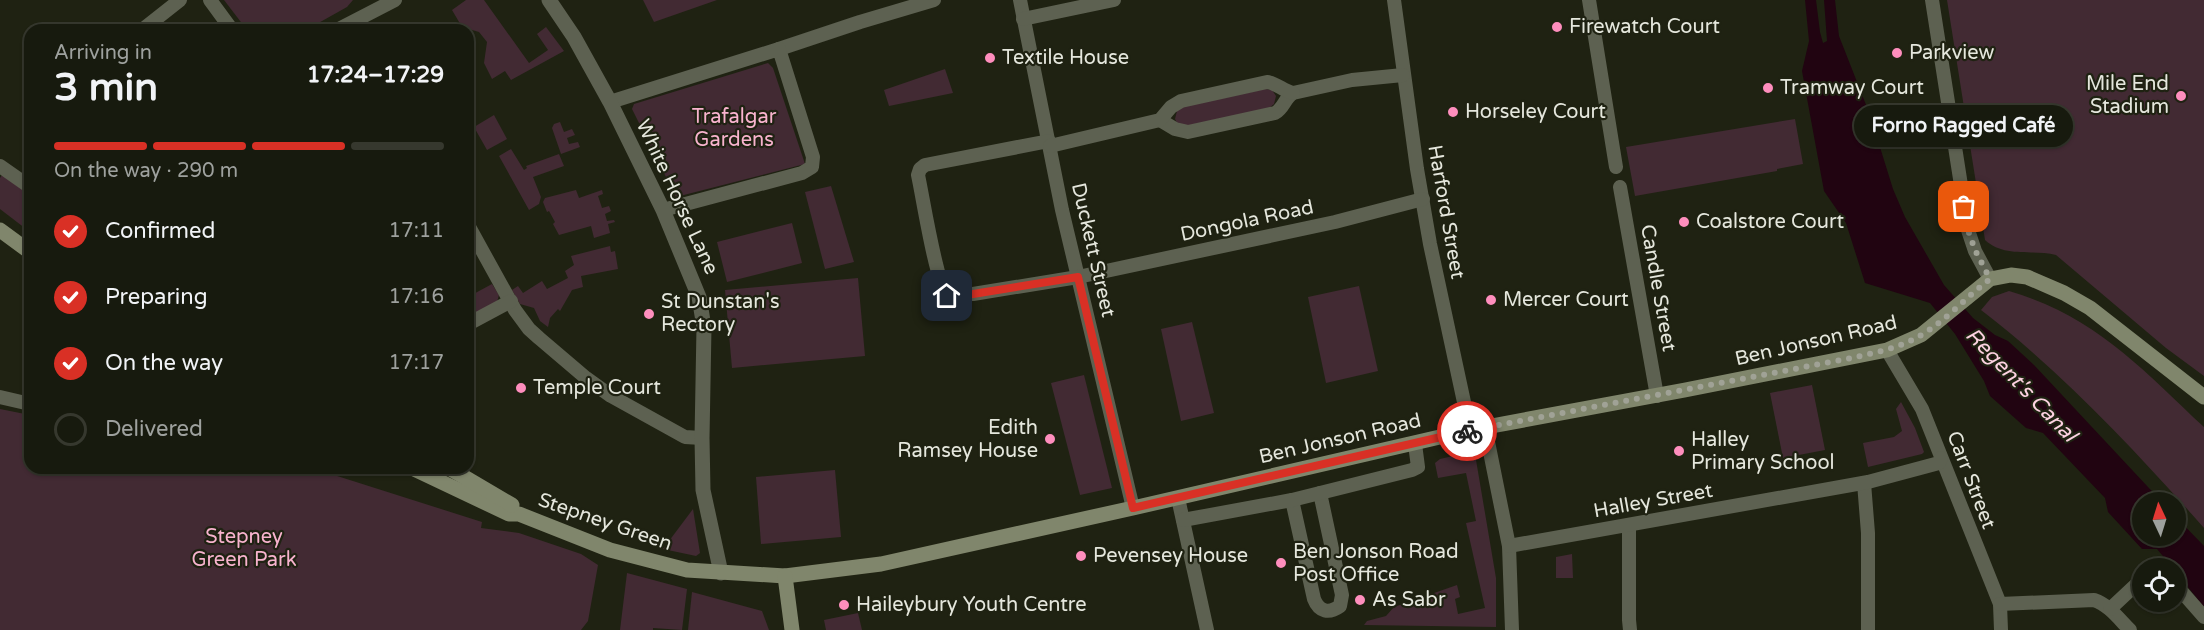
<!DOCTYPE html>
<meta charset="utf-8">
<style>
:root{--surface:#171a0e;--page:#24271c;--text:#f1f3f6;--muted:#9ea19e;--line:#36382e;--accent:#d93025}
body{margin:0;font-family:"Varela Round",sans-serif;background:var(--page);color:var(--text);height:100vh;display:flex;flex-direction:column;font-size:22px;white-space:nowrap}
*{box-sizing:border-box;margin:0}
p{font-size:20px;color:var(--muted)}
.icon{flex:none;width:33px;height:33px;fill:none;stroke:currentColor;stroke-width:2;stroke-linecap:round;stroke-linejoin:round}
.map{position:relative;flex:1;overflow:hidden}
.panel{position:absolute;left:24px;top:24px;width:450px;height:450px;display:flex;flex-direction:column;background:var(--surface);border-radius:18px;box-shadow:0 2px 4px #0004,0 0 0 2px var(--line)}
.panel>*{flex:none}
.needle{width:39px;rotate:356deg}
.tools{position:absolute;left:2132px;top:492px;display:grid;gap:12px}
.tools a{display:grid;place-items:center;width:54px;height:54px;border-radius:50%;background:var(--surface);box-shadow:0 2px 4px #0004,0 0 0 2px var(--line);font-size:30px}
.pin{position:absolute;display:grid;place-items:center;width:51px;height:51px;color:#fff;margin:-26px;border-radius:12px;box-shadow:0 3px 9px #0006}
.courier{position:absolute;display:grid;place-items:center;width:60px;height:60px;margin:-30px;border:4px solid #d93025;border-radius:50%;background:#fff;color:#222;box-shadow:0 2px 8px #0007}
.bubble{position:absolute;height:42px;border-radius:21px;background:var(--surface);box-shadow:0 2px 4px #0004,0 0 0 2px var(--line);font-size:20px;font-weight:800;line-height:42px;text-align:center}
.headline em{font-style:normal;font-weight:800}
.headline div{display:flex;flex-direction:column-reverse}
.headline{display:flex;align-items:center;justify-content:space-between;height:102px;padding:0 30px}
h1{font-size:39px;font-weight:800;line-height:45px}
.bar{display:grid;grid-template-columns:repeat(4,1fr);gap:9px 6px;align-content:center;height:72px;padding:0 30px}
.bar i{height:8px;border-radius:4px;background:var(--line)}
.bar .active{background:var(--accent)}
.bar p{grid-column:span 4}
ol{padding:0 30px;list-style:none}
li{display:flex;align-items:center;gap:18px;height:66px}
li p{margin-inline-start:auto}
li .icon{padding:6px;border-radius:50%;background:var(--accent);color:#fff;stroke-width:4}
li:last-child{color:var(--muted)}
li i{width:33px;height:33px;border:3px solid var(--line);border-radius:50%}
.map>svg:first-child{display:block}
.green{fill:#422a33}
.water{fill:#210411}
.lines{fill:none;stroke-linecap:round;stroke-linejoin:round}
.minor{stroke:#5d6151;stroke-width:14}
.tertiary{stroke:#5d6151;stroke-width:15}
.secondary{stroke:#80866c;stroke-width:15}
.done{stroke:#a0a296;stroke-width:6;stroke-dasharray:0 10.8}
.route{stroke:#d93025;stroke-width:8}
.poi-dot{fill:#fe8ebd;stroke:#1f2212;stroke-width:2}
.labels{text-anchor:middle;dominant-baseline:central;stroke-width:4.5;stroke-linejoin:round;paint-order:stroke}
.poi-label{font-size:20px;fill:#e5e7dd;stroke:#1f2212;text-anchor:start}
.park-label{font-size:20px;fill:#f8b3ce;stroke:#1f2212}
.street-label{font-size:20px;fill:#e5e7dd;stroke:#1f2212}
.water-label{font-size:21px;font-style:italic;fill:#fdd2e1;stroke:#1f2212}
</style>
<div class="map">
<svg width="2204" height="630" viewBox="0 0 2204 630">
<rect width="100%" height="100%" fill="#1f2212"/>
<g class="green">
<path d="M 224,0 L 353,0 L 347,7 L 306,30 L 247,30 Z"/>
<path d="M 466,0 L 484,0 L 529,63 L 548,50 L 537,34 L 546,27 L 564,51 L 511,80 L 505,71 L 492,79 L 484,63 L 487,42 L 479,32 L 462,27 L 452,10 Z"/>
<path d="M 643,0 L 717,0 L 654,22 Z"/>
<path d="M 1947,0 L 2204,0 L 2204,376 L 2166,348 L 2056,255 C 2033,249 2004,258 1985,240 Z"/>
<path d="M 768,63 L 773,68 L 805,164 L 676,197 L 632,109 L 634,104 Z"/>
<path d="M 945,69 L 953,93 L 889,106 L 884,90 Z"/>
<path d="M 1265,89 L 1272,90 L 1276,96 L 1274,104 L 1269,108 L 1186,126 L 1177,123 L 1175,119 L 1177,111 L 1182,107 Z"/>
<path d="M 494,115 L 507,139 L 487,150 L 474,127 Z"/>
<path d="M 1795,119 L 1803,164 L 1777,169 L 1777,171 L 1635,196 L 1626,147 Z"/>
<path d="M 560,122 L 564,132 L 572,129 L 575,135 L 567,138 L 569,144 L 578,142 L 580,147 L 561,154 L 552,128 L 554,124 Z"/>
<path d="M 511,149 L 524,170 L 527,168 L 526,166 L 559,154 L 564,166 L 533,177 L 541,197 L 539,204 L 529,210 L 499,156 Z"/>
<path d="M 2,175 L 30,195 L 30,232 L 0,209 L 0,178 Z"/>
<path d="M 831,186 L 854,262 L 825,269 L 805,192 Z"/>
<path d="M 576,190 L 579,198 L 602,190 L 603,194 L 598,196 L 602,208 L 609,206 L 611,211 L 605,214 L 607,221 L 614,220 L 615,222 L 608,224 L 610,233 L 594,238 L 591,226 L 559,235 L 553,224 L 555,222 L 549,211 L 547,212 L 543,202 L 545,198 Z"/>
<path d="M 792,223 L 802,263 L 727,282 L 717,242 Z"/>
<path d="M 610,246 L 611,252 L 615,251 L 618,269 L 581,276 L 583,287 L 572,290 L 560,311 L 558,309 L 550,318 L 548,327 L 540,321 L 534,308 L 520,304 L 512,290 L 518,286 L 523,293 L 542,281 L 547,289 L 568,278 L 565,271 L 574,265 L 571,256 Z"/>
<path d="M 858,278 L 865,356 L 732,368 L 725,290 Z"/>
<path d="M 492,284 L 499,295 L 497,302 L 468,318 L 468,297 Z"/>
<path d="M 1359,286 L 1378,371 L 1326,383 L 1308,297 Z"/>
<path d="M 2009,291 C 2095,316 2141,368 2204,427 L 2204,528 C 2136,451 2062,372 1981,310 L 1992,297 Z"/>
<path d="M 1192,322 L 1214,413 L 1181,421 L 1161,329 Z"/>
<path d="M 1084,375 L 1112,488 L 1080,495 L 1051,383 Z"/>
<path d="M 1812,385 L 1825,450 L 1783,458 L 1770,393 Z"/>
<path d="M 1901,402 L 1915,428 L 1924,452 L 1922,454 L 1868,467 L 1863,443 L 1894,437 L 1902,431 L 1896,409 Z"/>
<path d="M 0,409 L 30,415 L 30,468 L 312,468 L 482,522 L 481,528 L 519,533 L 581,554 L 598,565 L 588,621 L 581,630 L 0,630 Z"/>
<path d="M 1470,452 L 1475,454 L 1496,578 L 1496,627 L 1364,625 L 1367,621 L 1386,616 L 1394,607 L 1457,585 L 1460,597 L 1455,599 L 1458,614 L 1485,608 L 1466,523 L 1476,521 L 1466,473 L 1438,478 L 1435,463 L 1440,459 Z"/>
<path d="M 835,470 L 841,537 L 761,544 L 756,477 Z"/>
<path d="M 693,509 L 700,553 L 696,556 L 663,549 Z"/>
<path d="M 1572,554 L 1573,578 L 1556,578 L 1556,557 Z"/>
<path d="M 627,573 L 687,589 L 682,630 L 653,628 L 653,630 L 620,630 Z"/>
<path d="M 692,592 L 762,611 L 769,630 L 688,630 Z"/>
<path d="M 858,613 L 862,630 L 826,630 L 824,620 Z"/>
</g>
<path class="water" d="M 1805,0 L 1816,0 L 1820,32 L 1823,43 L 1827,41 L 1824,0 L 1835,0 L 1839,36 L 1870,115 L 1893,189 L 1905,217 L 1944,285 L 1973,318 L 1995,335 L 2008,341 L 2034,365 L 2162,502 L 2142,502 L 2142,536 L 2175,536 L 2175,516 L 2204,546 L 2204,607 L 2175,571 L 2175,568 L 2173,568 L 2157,549 L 2142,549 L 2108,512 L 2105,498 L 2043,433 L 2026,428 L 1990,396 L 1984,381 L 1955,334 L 1930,303 L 1865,283 L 1846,223 L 1824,191 L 1802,71 L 1809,41 Z"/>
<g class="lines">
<g class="minor">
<path d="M 210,0 L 232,30"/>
<path d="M 1020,0 L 1062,210 L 1133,508"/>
<path d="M 1394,0 L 1417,169 L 1430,244 L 1470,430"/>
<path d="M 1589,0 L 1616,167"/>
<path d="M 1932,0 L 1968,230 L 1975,251 L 1990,279"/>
<path d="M 1023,19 L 1114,0"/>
<path d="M 142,30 L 180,0"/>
<path d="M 337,30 L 395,0"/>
<path d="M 779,49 L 860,22 L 934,0"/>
<path d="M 610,102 L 779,49 L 813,157 L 812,167 L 802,173 L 663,210"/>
<path d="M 1160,120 L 1175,129 L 1188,132 L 1275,113 C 1284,108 1284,99 1293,93 L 1352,80 L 1403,75"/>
<path d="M 1049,141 L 925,165 L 920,169 L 918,175 C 923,198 936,282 947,295 L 973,294 L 1078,277 L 1335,222 L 1423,199"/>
<path d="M 1050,146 L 1160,120 L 1171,107 L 1181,101 L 1267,82 C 1277,83 1283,91 1293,93"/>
<path d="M 0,166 L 30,187"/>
<path d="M 1620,187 L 1657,396"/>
<path d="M 468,225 L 515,310 L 529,329 L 539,338 L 586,378 L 611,396 L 685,437 L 702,438"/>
<path d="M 468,324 L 511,301"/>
<path d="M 1887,350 L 1922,409 L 2000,604 L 2001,630"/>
<path d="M 0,397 L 30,404"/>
<path d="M 1485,427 L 1509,546 L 1512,630"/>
<path d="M 1864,483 L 1868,533 L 1868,630"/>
<path d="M 1178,498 L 1207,630"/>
<path d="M 1292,500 L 1314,599 C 1319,612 1329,614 1340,606 L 1342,595 L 1320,493"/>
<path d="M 1183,520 L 1292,500 L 1412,470 L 1418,467 L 1415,444"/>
<path d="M 1629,526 L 1629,620 L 1630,630"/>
<path d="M 1509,546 L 1868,482 L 1939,463 L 1941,458"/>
<path d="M 2152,568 L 2157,565 L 2160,568"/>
<path d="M 2175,584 L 2204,617"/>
<path d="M 2000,604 L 2094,600 C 2109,605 2119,619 2130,630"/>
<path d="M 2110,609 L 2142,579"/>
</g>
<path class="tertiary" d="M 549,0 L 574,37 L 610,102 L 663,210 L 699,297 L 704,327 L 702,438 L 703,490 L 721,573"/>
<g class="secondary">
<path d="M 0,230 L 30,252"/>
<path d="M 412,468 L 509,514 L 519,514 L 610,550 L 687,570 L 785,576 L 881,564 L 1133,508 L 1470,430 L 1685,390 L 1887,350 L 1921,335 L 1990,279 L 2011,275 L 2027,277 L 2064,293 L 2090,308 L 2204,397"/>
<path d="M 449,468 L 512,505"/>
<path d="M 785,576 L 792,630"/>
</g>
</g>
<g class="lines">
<path class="done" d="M 1467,431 L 1852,358 C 1873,353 1895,349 1914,339 C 1942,325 1965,298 1990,279 L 1975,250 L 1968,230 L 1964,207"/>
<path class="route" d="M 947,296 L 973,294 L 1078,277 L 1133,508 L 1467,431"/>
</g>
<g class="poi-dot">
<circle cx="1557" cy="27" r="6"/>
<circle cx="1897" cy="53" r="6"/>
<circle cx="990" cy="58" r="6"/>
<circle cx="1768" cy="88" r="6"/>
<circle cx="2181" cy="96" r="6"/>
<circle cx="1453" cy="112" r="6"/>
<circle cx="1684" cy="222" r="6"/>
<circle cx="1491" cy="300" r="6"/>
<circle cx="649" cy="314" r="6"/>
<circle cx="521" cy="388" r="6"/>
<circle cx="1050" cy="439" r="6"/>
<circle cx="1679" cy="451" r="6"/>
<circle cx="1081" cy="556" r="6"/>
<circle cx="1281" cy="563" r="6"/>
<circle cx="1360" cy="600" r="6"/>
<circle cx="844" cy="605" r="6"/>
</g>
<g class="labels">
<g class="poi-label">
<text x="1569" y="27">Firewatch Court</text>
<text x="1909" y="53">Parkview</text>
<text x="1002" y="58">Textile House</text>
<text x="2169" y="84" text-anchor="end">Mile End<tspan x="2169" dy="23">Stadium</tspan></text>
<text x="1780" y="88">Tramway Court</text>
<text x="1465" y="112">Horseley Court</text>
<text x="1696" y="222">Coalstore Court</text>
<text x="1503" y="300">Mercer Court</text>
<text x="661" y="302">St Dunstan's<tspan x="661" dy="23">Rectory</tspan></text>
<text x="533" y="388">Temple Court</text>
<text x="1038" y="428" text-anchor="end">Edith<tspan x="1038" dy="23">Ramsey House</tspan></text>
<text x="1691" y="440">Halley<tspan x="1691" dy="23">Primary School</tspan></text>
<text x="1293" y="552">Ben Jonson Road<tspan x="1293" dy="23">Post Office</tspan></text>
<text x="1093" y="556">Pevensey House</text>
<text x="1372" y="600">As Sabr</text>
<text x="856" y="605">Haileybury Youth Centre</text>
</g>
<g class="park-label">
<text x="734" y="117">Trafalgar<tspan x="734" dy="23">Gardens</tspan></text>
<text x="244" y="537">Stepney<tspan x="244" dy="23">Green Park</tspan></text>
</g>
<g class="street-label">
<text transform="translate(677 197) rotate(65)">White Horse Lane</text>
<text transform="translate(1446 212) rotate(80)">Harford Street</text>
<text transform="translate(1247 221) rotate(-12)">Dongola Road</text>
<text transform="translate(1093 250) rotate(77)">Duckett Street</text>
<text transform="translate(1658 288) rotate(80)">Candle Street</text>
<text transform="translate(1816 341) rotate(-13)">Ben Jonson Road</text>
<text transform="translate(1340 439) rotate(-13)">Ben Jonson Road</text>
<text transform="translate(1971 480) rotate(69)">Carr Street</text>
<text transform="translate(1653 501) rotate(-10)">Halley Street</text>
<text transform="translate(605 522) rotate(19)">Stepney Green</text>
</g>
<g class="water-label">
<text transform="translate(2021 385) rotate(46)">Regent's Canal</text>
</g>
</g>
</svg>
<div class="tools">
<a><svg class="needle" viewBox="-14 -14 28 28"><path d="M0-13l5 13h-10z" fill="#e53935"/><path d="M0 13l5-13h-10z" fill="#9ea19e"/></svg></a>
<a><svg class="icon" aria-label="locate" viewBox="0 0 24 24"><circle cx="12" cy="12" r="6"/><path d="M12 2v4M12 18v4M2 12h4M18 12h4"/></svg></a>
</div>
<div class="pin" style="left:1964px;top:207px;background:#ea580c"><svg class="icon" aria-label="bag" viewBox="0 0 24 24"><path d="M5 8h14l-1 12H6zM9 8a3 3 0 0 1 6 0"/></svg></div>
<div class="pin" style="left:947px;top:296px;background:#1f2937"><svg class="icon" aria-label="home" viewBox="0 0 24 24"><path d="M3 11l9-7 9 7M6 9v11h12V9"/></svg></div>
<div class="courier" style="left:1467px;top:431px"><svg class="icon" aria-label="bike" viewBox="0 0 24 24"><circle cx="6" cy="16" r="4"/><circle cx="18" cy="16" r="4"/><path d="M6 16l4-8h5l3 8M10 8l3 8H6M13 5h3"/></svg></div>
<div class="bubble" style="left:1854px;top:105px;width:219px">Forno Ragged Café</div>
<section class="panel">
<div class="headline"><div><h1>3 min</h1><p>Arriving in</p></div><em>17:24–17:29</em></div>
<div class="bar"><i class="active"></i><i class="active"></i><i class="active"></i><i></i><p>On the way · 290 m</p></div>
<ol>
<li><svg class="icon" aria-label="check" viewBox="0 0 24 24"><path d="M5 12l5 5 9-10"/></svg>Confirmed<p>17:11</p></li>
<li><svg class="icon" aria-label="check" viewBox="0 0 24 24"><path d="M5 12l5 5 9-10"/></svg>Preparing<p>17:16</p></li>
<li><svg class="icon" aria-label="check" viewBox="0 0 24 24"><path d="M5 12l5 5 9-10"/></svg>On the way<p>17:17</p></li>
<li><i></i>Delivered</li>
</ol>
</section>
</div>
